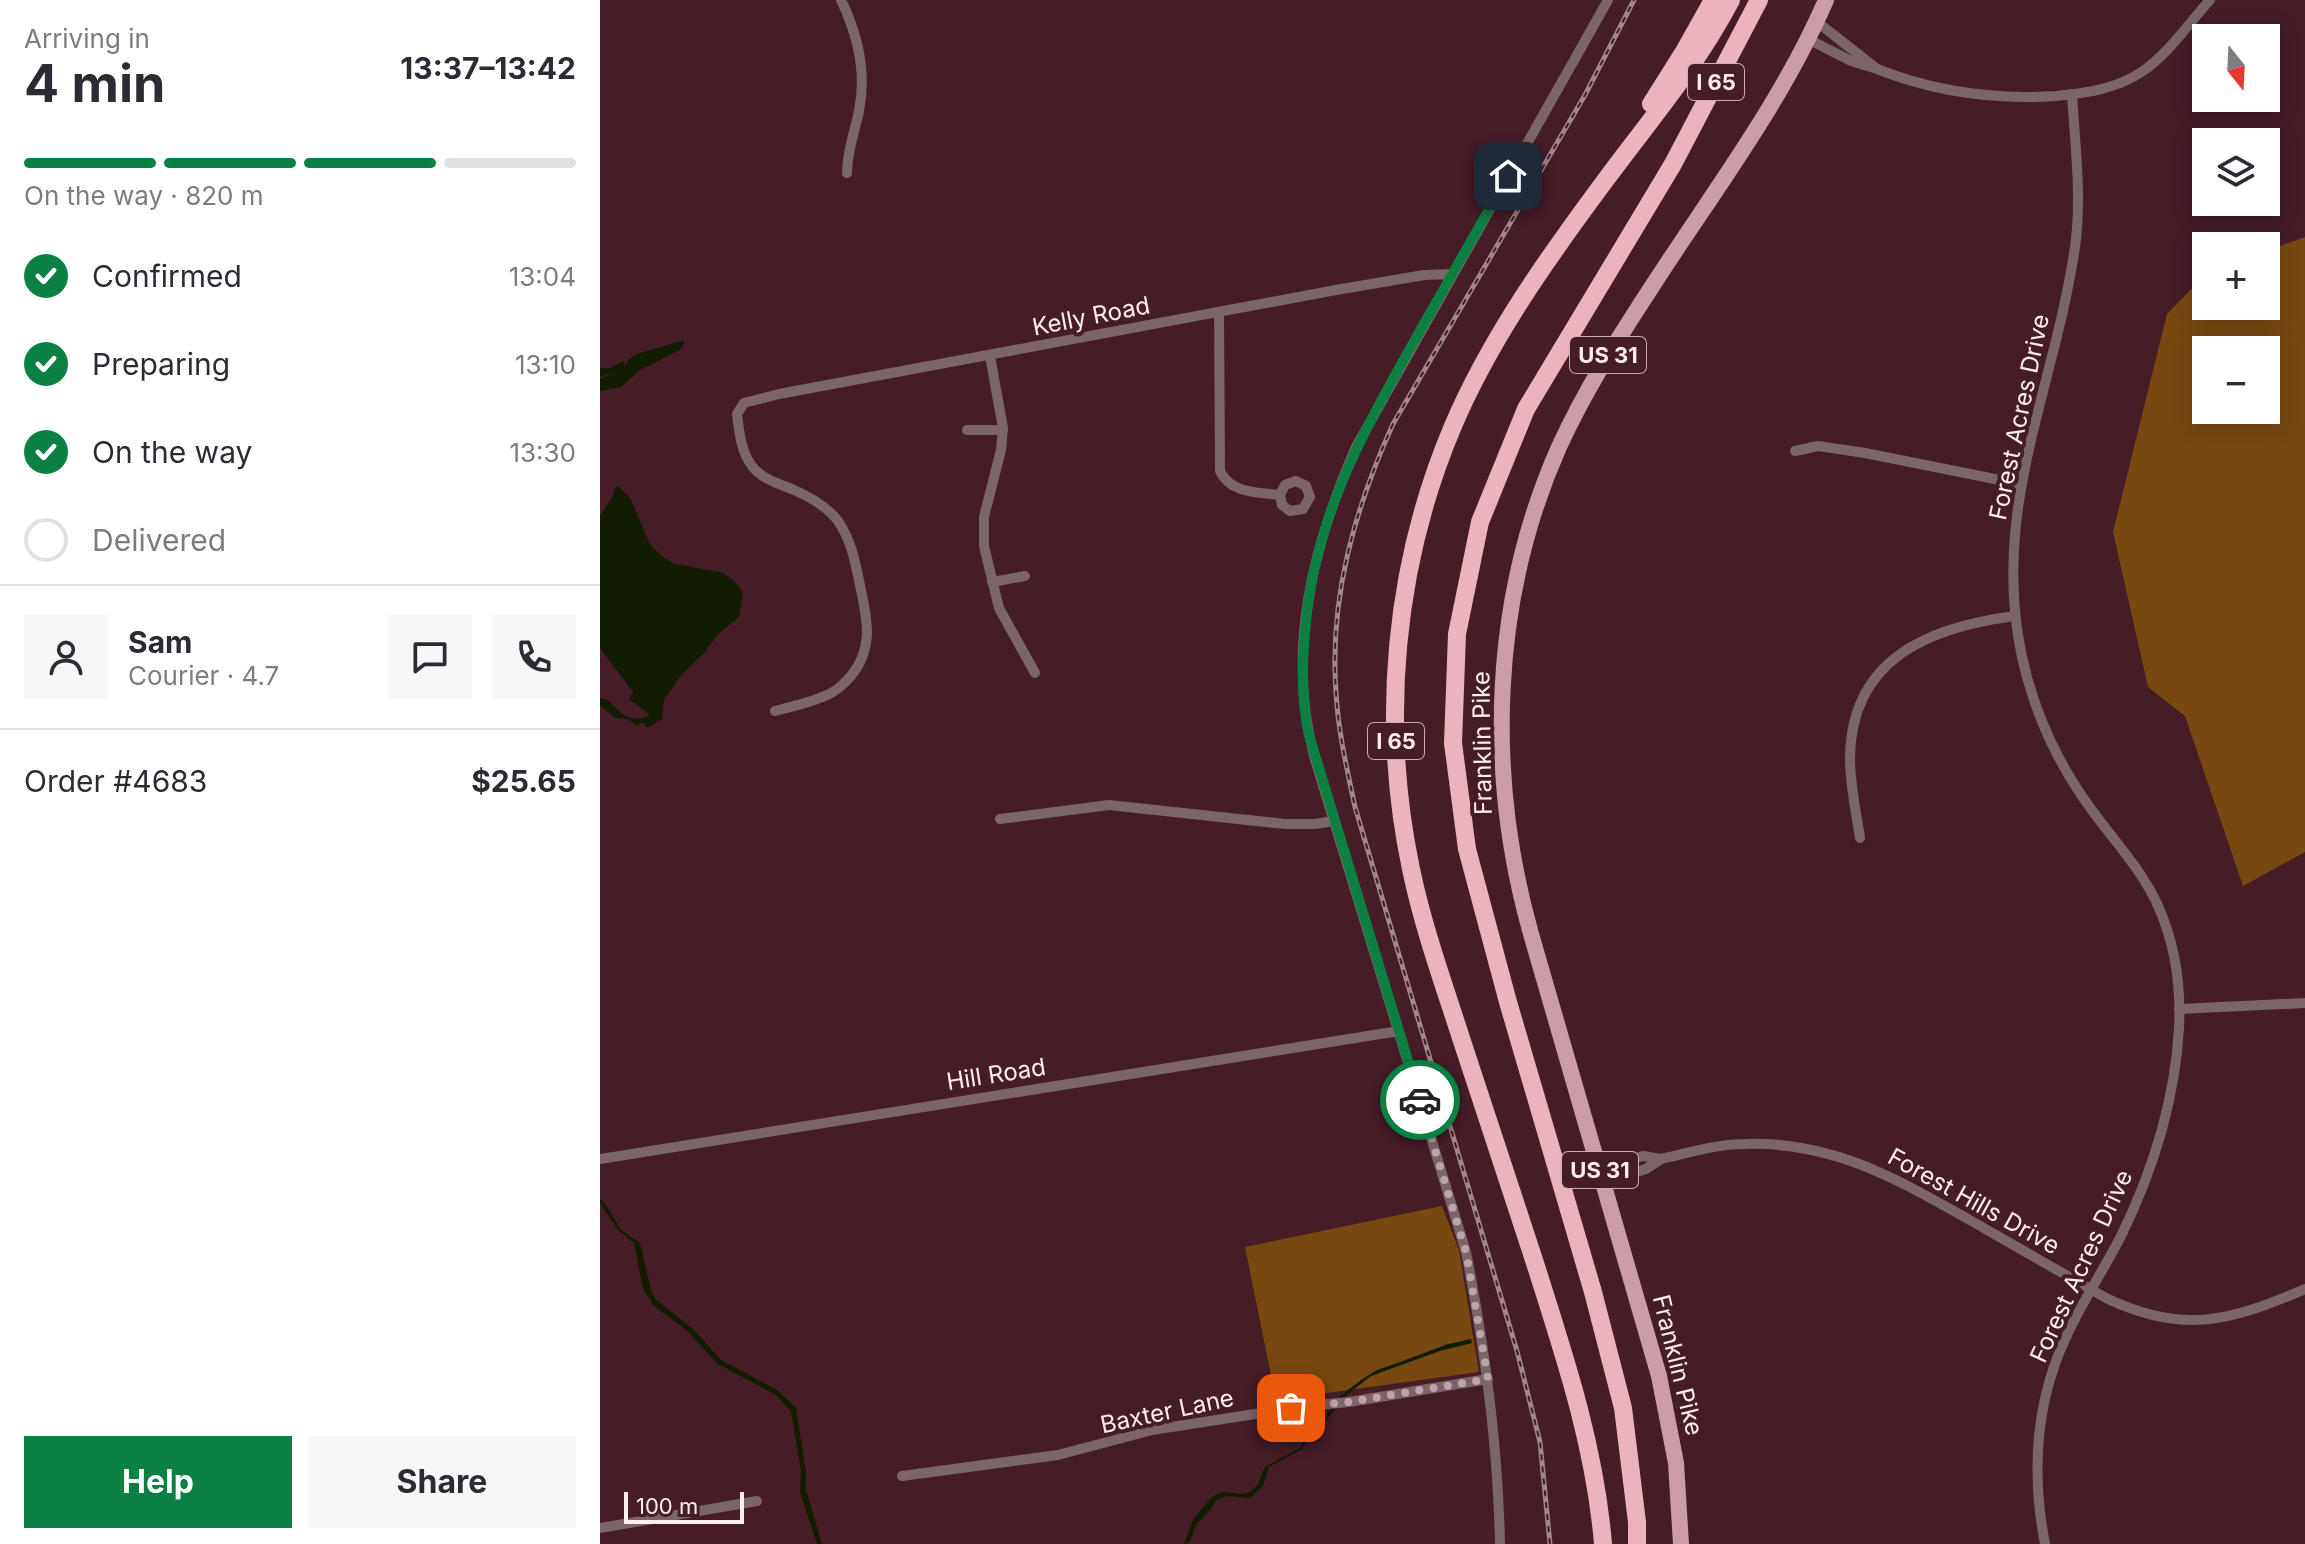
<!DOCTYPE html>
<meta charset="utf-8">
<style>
:root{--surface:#fff;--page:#f7f7f7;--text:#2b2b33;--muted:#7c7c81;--line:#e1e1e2;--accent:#0b8043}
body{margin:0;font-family:Inter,sans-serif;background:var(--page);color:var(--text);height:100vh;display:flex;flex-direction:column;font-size:30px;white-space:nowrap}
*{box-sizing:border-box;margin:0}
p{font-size:26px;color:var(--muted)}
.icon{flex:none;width:44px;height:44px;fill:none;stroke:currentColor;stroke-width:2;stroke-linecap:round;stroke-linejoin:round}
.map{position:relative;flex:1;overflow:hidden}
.panel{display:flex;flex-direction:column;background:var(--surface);width:600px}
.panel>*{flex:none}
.needle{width:52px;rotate:162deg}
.buttons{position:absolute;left:1592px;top:24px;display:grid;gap:16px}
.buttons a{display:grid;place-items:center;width:88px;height:88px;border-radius:0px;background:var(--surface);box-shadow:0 4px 20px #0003;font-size:40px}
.scale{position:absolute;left:24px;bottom:20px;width:120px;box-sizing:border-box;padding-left:8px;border:4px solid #ffedf0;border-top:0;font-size:22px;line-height:28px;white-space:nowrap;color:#ffedf0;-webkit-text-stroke:6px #461c27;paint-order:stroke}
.pin{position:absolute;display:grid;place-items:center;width:68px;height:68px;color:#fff;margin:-34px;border-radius:16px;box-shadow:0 4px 12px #0006}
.courier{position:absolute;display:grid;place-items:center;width:80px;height:80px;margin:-40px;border:6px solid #0b8043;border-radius:50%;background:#fff;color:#222;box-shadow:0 2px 10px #0007}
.summary em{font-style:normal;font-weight:700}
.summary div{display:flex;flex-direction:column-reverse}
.summary{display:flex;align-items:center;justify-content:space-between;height:136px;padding:0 24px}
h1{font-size:52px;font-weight:700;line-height:60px}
.bar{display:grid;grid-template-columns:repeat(4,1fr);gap:12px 8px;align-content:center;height:96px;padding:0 24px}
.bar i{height:10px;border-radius:6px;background:var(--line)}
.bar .selected{background:var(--accent)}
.bar p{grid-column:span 4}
.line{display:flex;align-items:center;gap:20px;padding:0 24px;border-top:2px solid var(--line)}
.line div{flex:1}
.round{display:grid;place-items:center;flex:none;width:84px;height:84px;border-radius:0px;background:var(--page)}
ol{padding:0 24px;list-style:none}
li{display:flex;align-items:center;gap:24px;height:88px}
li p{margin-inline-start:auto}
li .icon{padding:8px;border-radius:50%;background:var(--accent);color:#fff;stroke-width:4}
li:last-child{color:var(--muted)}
li i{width:44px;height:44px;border:4px solid var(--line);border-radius:50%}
.button{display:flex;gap:16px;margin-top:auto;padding:16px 24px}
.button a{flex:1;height:92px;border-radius:0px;background:var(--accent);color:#fff;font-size:32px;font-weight:700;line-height:92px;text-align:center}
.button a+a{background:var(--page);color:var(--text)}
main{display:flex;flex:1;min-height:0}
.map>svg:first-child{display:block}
.forest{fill:#774911;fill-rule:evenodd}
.water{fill:#111c00}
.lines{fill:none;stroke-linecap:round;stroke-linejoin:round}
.minor{stroke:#7b6569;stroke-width:10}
.primary{stroke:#cb9da6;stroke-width:16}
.motorway{stroke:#ebb3be;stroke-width:18}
.rail-casing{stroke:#a3858c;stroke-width:5}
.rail{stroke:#461c27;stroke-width:2;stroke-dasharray:6;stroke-linecap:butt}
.done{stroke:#bea4aa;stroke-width:8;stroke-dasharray:0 14.4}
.route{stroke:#0b8043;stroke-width:10}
.labels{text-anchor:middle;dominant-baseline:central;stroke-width:8;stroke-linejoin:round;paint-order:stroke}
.shield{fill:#461c27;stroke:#c8aeb4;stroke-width:2}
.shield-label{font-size:22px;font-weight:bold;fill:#ffedf0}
.street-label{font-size:24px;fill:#ffedf0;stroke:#461c27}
</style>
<main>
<section class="panel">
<div class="summary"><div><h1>4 min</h1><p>Arriving in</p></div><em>13:37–13:42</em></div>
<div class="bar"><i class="selected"></i><i class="selected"></i><i class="selected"></i><i></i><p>On the way · 820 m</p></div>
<ol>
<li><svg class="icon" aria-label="check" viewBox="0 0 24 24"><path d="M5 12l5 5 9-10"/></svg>Confirmed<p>13:04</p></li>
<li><svg class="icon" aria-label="check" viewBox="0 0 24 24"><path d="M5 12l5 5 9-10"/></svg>Preparing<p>13:10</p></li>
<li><svg class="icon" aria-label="check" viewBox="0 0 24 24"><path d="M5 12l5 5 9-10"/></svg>On the way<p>13:30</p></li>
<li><i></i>Delivered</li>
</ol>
<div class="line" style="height:144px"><a class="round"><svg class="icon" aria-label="person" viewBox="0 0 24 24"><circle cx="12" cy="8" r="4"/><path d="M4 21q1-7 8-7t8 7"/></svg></a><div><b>Sam</b><p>Courier · 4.7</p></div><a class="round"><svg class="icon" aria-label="chat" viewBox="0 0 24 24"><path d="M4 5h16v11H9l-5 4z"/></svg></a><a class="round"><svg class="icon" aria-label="phone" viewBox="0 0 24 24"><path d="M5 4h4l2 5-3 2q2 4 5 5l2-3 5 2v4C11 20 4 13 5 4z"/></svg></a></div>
<div class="line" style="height:104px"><div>Order #4683</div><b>$25.65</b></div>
<div class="button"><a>Help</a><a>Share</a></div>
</section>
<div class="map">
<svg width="1705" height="1544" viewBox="0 0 1705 1544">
<rect width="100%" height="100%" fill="#461c27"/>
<g class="forest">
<path d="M 1705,237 L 1705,852 L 1643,886 L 1585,716 L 1548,687 L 1513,532 L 1567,314 L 1606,274 L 1606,306 L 1666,306 L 1666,251 ZM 1606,350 L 1666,350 L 1666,410 L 1606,410 Z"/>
<path d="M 842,1206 L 859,1250 L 879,1372 L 676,1400 L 645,1247 Z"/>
</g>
<g class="water">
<path d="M 82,341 L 85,343 L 79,350 L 39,371 L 21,387 L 0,391 L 0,379 L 18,371 L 0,377 L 0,368 L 10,368 L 23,361 L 25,365 L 24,370 L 28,360 L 37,354 Z"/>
<path d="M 18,486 L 30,498 L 50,544 L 63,557 L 75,564 L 120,572 L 132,579 L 143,592 L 139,617 L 117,635 L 105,652 L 82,674 L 64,700 L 62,719 L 47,728 L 42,722 L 37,726 L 28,719 L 15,718 L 0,705 L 0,698 L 8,700 C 20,712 27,723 47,717 L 49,714 L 29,699 L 33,692 L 0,648 L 0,516 L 13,496 L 15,488 Z"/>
<path d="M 0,1199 L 6,1205 L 21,1230 L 40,1243 L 51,1290 L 55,1299 L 93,1329 L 121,1360 L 177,1390 L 196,1408 L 206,1472 L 206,1490 L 222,1544 L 217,1544 L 200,1492 L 201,1471 L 191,1411 L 176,1395 L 118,1364 L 85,1329 L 53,1305 L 43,1288 L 34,1243 L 18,1230 L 0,1203 Z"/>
<path d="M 871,1339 L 872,1343 L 840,1351 L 771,1376 L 743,1398 L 726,1421 L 713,1431 L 702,1449 L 669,1467 L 663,1486 L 650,1498 L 625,1496 L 616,1500 L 611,1509 L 596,1525 L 590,1542 L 584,1544 L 594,1518 L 611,1498 L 621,1492 L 645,1494 L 651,1491 L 658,1484 L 665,1467 L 700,1448 L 711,1429 L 724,1420 L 740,1396 L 761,1380 L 777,1370 L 800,1362 L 848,1344 Z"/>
</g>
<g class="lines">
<g class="minor">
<path d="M 241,0 C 258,35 267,71 259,111 C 255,131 247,151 247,173"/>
<path d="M 1208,39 L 1251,61 L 1277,69 L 1216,21"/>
<path d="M 1277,69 C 1335,92 1394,100 1456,96 C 1487,93 1517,89 1543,71 C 1569,53 1589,23 1610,0"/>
<path d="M 619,312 L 620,471 C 631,494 657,492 680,495 L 682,505 L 690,511 L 703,509 L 710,497 L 706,486 L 696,481 L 685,485 L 680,495"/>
<path d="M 390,356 L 403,428 L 401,450 L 384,517 L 384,546 L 399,608 L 435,673"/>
<path d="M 367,430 L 403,430"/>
<path d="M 1195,451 L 1218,446 L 1265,453 L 1420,484"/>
<path d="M 392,582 L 425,576"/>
<path d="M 175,711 C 192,706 211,703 227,695 C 237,691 244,684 251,676 C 273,649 268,622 261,590 C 256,566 252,541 238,521 C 227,506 210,497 194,490 C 180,484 161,479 152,466 C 141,452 139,431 137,414 L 144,403 L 179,394 L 736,290 L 824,275 L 852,274"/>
<path d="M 400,819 L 509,805 L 685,824 L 715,824 L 734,821"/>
<path d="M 1260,838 C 1256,811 1250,785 1250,758 C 1251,658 1330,627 1415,616"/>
<path d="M 1579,1009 L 1705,1003"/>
<path d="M 0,1159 L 799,1031"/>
<path d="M 1061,1159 C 1088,1153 1117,1144 1145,1144 C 1232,1141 1295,1178 1368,1219 C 1414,1245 1460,1272 1506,1298 C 1583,1335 1631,1321 1705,1289"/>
<path d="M 999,1167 L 1043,1156 L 1061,1159 L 1046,1169 L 1003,1182"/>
<path d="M 302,1476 L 458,1455 L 552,1430 L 707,1406 L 749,1402 L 888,1379"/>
<path d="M 0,1528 L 157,1501"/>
<path d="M 900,1544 C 898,1445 885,1348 866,1252 L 714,756 C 686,649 713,545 756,447 L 1008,0"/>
<path d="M 1445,1544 C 1431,1472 1435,1402 1467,1335 C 1483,1300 1505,1268 1522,1234 C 1553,1170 1575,1099 1579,1028 C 1581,988 1575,945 1559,908 C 1544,873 1517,844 1494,813 C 1464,773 1440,725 1427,677 C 1384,521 1453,397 1475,247 C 1482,197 1475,145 1472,94"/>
</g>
<path class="primary" d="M 1081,1544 L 1076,1463 L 1059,1376 L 931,934 C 886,775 891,600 959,447 C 985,390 1019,337 1053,285 C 1113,192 1182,102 1226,0"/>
<g class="motorway">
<path d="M 1051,104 L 1085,50 L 1113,0"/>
<path d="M 1003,1544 C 995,1446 964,1354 934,1260 C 909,1186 885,1112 861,1038 C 843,982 823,927 811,869 C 780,722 794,565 853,426 C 891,337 949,256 1007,178 C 1050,120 1097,65 1131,0"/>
<path d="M 1037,1544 L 1037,1522 L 1023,1408 L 993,1292 L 908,1002 L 867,849 L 853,743 L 857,634 L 880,522 L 926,409 L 1073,164 L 1159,0"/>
</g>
<defs>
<path id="rail" d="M 950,1544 L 940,1442 L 917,1351 L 755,807 C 747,769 738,731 736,692 C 729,598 755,508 793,424 L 985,95 L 1034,0"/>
</defs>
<use href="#rail" class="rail-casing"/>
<use href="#rail" class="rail"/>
</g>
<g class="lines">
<path class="done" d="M 691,1408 L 749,1402 L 888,1379 L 866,1252 L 820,1100"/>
<path class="route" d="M 820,1100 L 709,735 C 701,701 702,666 705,632 C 714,520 759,440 812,345 C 844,288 876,232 908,176"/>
</g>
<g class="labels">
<g class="shield">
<rect x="1088" y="64" width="56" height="36" rx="6"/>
<rect x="970" y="337" width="76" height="36" rx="6"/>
<rect x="768" y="723" width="56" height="36" rx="6"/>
<rect x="962" y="1152" width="76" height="36" rx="6"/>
</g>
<g class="shield-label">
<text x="1116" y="82">I 65</text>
<text x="1008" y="355">US 31</text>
<text x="796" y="741">I 65</text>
<text x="1000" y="1170">US 31</text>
</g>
<g class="street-label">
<text transform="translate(491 316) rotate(-11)">Kelly Road</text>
<text transform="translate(1419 417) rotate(-78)">Forest Acres Drive</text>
<text transform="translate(882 743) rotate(-91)">Franklin Pike</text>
<text transform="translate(396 1074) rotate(-9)">Hill Road</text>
<text transform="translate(1374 1201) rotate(29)">Forest Hills Drive</text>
<text transform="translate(1481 1266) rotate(-65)">Forest Acres Drive</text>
<text transform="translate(1078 1365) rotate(76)">Franklin Pike</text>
<text transform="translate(567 1411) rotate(-12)">Baxter Lane</text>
</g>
</g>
</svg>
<div class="buttons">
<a><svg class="needle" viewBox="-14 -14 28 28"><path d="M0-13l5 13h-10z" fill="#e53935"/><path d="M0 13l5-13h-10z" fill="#7c7c81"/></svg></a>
<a><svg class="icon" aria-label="layers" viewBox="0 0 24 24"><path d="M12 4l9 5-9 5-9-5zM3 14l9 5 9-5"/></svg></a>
<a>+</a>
<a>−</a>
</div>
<div class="scale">100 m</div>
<div class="pin" style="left:691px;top:1408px;background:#ea580c"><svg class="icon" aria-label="bag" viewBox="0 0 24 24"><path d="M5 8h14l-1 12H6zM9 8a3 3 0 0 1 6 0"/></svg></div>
<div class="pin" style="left:908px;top:176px;background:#1f2937"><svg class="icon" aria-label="home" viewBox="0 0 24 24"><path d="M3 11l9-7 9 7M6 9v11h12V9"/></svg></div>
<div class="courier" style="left:820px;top:1100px"><svg class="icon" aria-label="car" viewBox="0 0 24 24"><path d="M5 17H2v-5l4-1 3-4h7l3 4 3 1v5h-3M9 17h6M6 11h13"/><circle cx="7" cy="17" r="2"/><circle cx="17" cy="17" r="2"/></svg></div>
</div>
</main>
